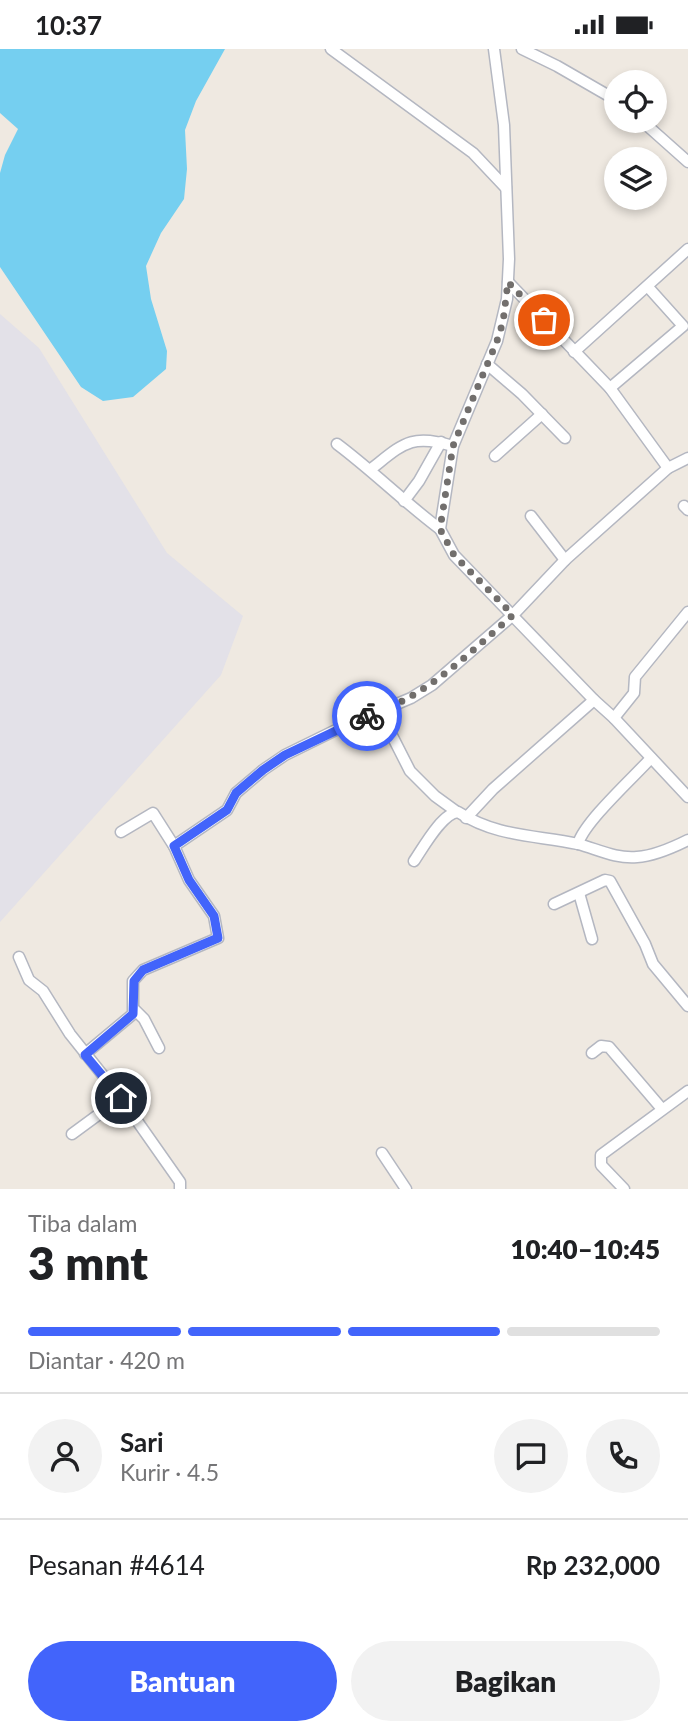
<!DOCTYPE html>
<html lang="id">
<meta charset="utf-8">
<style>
:root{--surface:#fff;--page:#f2f2f2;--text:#202124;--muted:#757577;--line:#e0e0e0;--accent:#4264fb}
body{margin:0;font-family:Lato,sans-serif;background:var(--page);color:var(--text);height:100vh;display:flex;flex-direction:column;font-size:26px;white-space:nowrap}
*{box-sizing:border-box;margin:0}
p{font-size:23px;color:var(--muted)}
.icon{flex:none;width:38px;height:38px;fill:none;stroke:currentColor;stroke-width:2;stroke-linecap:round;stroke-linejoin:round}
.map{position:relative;height:1140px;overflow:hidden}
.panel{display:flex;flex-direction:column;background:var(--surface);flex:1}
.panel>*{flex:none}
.tools{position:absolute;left:604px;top:21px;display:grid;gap:14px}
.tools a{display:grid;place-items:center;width:63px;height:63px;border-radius:50%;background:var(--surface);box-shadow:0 4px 10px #0003;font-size:35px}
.pin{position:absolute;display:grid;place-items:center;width:60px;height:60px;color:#fff;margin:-30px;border:4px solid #fff;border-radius:50%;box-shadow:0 2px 7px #0007}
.courier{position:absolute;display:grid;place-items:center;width:70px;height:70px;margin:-35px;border:5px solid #4264fb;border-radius:50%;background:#fff;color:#222;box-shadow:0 2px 9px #0007}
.head em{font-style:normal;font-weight:800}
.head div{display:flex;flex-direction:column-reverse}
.head{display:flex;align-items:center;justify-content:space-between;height:119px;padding:0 28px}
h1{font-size:46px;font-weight:800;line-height:52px}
.bar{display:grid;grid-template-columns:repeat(4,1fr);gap:10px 7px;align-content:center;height:84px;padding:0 28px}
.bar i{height:9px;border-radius:5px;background:var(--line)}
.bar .current{background:var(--accent)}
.bar p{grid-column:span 4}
.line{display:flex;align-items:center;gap:18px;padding:0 28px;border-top:2px solid var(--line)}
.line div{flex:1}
.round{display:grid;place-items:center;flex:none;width:74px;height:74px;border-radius:37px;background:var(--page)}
.cta{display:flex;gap:14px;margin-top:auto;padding:14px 28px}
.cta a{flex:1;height:80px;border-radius:42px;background:var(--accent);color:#fff;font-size:28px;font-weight:800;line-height:80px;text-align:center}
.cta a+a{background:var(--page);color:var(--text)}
.status{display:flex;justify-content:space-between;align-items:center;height:49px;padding:0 35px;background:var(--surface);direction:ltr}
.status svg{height:19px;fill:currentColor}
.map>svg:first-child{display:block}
.industrial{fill:#e3e1e8}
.water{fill:#75cff0}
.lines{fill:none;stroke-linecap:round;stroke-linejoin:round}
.street-casing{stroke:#b4b7c1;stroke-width:13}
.street{stroke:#fff;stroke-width:10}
.done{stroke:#726f6d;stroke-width:7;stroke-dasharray:0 12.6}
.route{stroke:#4264fb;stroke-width:9}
</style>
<div class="status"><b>10:37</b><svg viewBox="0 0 49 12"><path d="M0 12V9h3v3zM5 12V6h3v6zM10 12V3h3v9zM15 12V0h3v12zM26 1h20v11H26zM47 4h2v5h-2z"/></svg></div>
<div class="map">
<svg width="688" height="1140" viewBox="0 0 688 1140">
<rect width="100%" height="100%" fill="#efe9e1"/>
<path class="industrial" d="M 0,265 L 39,299 L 167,504 L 243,567 L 221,626 L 0,873 Z"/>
<path class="water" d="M 0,0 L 225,0 L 196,52 L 185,81 L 187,120 L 184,150 L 161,184 L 146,217 L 151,250 L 167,302 L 166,320 L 133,348 L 103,352 L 81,338 L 0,218 L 0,124 L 5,106 L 18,80 L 0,64 Z"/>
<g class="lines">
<defs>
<g id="street">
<path d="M 331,0 L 473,104 L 506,139"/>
<path d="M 494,0 L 504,76 L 509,210 L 507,250 L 497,292 L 453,397 L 440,480 L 454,506 L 594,651 L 614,669 L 688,748"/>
<path d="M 522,0 L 557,17 L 616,51"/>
<path d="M 642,72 L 688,113"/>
<path d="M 508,233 L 610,339 L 668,419"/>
<path d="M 574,303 L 688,200"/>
<path d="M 487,315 L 522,345 L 565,389"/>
<path d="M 610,339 L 683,277 L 648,238"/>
<path d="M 337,395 C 373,422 404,453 440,480"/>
<path d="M 495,407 L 542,365"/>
<path d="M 371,420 C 403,395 411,384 453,397"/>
<path d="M 404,452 L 419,432 L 441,393"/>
<path d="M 684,457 L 688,461"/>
<path d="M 531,467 L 565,511"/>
<path d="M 380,663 L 410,722 L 435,747 L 457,763"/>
<path d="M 614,669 L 634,644 L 635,628 L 688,563"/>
<path d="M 466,769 L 493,740 L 594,651"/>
<path d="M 578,795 C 584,773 634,728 651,709"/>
<path d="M 174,797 L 227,761 L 236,744 L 263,721 L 285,706 L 340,679 L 411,649 L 432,636 L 513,566 L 565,511 L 668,419 L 688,409"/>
<path d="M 414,812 C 423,799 442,764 458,763 C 497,788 535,786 578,795 C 597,800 616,810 637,808 C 654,807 672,799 688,791"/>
<path d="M 579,844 L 592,890"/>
<path d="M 554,855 L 605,831 L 610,832 L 645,895 L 653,915 L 688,957"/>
<path d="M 19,908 L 29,931 L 43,942 L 70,985 L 121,1049 L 180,1133 L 180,1140"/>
<path d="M 135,961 L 144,970 L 159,999"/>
<path d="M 592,1004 L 601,997 L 609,998 L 662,1060"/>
<path d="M 85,1005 L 133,965 L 133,932 L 143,921 L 218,889 L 214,867 L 189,831 L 174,797 L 153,764 L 121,783"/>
<path d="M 72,1085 L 121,1049"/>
<path d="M 382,1104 L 406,1140"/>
<path d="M 624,1140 L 601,1116 L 601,1106 L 688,1042"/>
</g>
</defs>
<use href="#street" class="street-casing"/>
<use href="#street" class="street"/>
</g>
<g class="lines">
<path class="done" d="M 367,667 C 426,648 467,606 513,566 L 454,506 L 440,480 L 453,397 L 497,292 L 503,273 L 508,233 L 544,271"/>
<path class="route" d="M 121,1049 L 85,1006 L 133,965 L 134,932 L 143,921 L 218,889 L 214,867 L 189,831 L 174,797 L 227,761 L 236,744 L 263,721 L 285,706 L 367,667"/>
</g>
</svg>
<div class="tools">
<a><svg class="icon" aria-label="locate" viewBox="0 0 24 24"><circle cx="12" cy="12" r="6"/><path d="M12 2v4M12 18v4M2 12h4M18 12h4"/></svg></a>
<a><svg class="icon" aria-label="layers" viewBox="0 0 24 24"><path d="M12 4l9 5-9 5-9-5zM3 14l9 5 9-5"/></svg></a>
</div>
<div class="pin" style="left:544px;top:271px;background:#ea580c"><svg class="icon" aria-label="bag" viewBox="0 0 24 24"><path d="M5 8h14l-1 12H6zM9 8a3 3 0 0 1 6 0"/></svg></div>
<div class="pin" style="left:121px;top:1049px;background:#1f2937"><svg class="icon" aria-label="home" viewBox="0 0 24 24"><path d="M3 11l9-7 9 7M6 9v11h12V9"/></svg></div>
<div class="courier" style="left:367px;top:667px"><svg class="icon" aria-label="bike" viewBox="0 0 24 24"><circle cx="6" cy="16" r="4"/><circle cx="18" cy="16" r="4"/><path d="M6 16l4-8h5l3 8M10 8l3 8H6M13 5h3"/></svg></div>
</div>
<section class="panel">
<div class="head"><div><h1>3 mnt</h1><p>Tiba dalam</p></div><em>10:40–10:45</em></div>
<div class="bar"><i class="current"></i><i class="current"></i><i class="current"></i><i></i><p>Diantar · 420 m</p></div>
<div class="line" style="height:126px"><a class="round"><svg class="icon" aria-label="person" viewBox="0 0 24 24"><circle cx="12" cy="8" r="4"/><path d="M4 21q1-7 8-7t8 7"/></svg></a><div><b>Sari</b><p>Kurir · 4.5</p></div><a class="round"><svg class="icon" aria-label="chat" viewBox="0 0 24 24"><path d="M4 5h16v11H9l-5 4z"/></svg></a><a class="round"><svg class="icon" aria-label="phone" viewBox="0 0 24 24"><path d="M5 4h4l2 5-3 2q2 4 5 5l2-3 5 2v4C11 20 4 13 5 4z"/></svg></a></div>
<div class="line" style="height:91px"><div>Pesanan #4614</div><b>Rp 232,000</b></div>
<div class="cta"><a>Bantuan</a><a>Bagikan</a></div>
</section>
